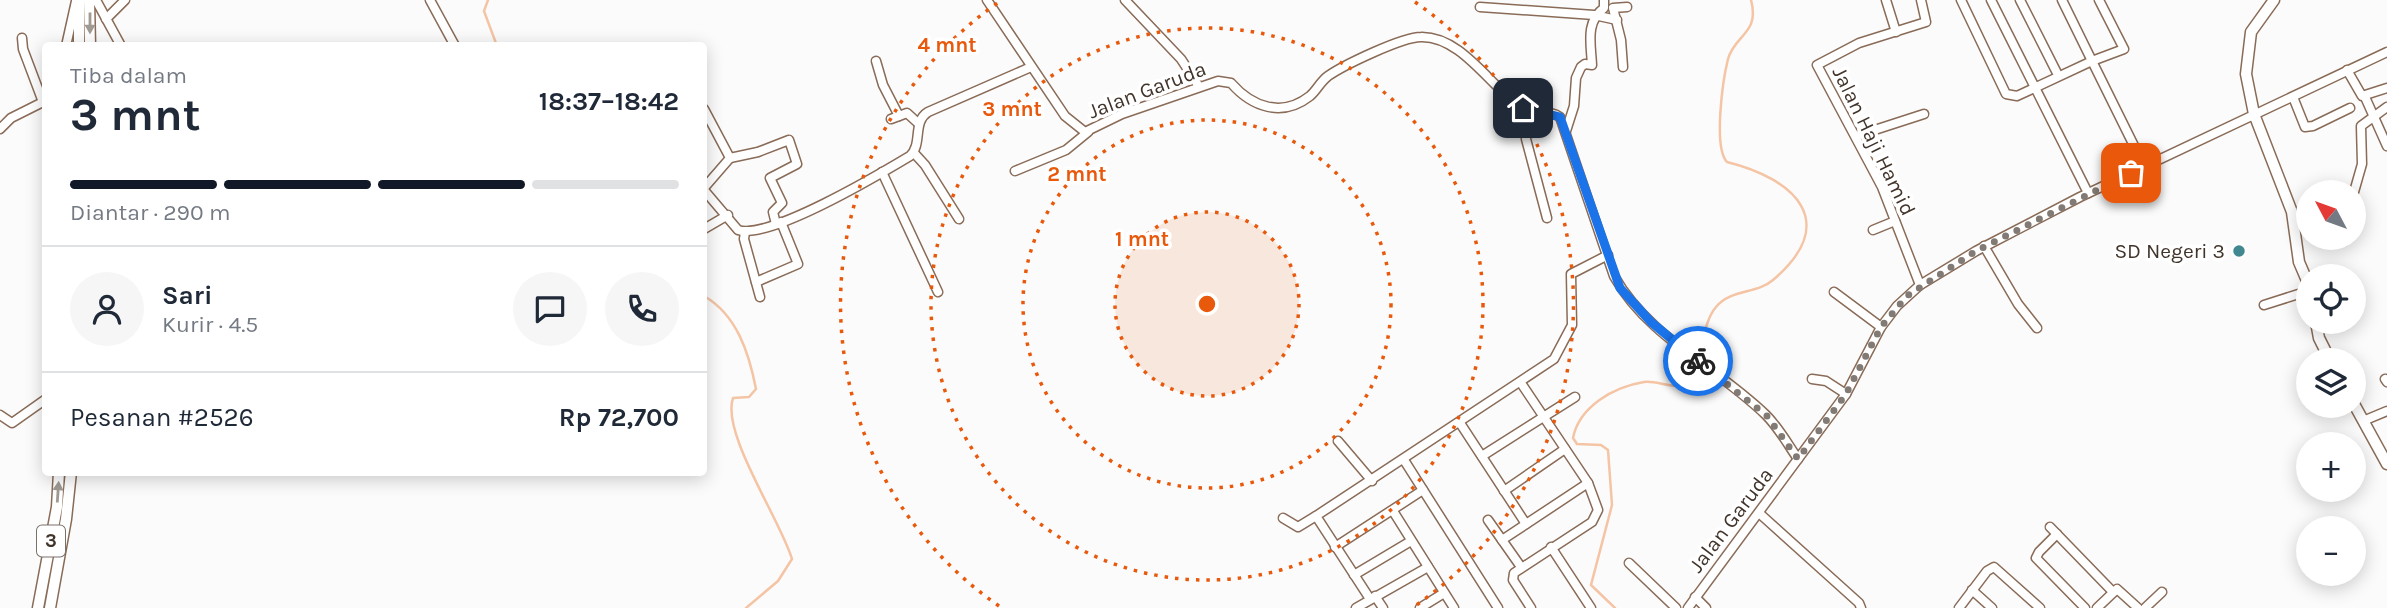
<!DOCTYPE html>
<html lang="id">
<meta charset="utf-8">
<style>
:root{--surface:#fff;--page:#f6f6f7;--text:#1f2937;--muted:#747a83;--line:#e0e1e3;--accent:#111827}
body{margin:0;font-family:Karla,sans-serif;background:var(--page);color:var(--text);height:100vh;display:flex;flex-direction:column;font-size:26px;white-space:nowrap}
*{box-sizing:border-box;margin:0}
p{font-size:23px;color:var(--muted)}
.icon{flex:none;width:38px;height:38px;fill:none;stroke:currentColor;stroke-width:2;stroke-linecap:round;stroke-linejoin:round}
.map{position:relative;flex:1;overflow:hidden}
.details{position:absolute;left:42px;top:42px;width:665px;height:434px;display:flex;flex-direction:column;background:var(--surface);border-radius:7px;box-shadow:0 4px 18px #0003}
.details>*{flex:none}
.needle{width:46px;rotate:311deg}
.tools{position:absolute;left:2296px;top:180px;display:grid;gap:14px}
.tools a{display:grid;place-items:center;width:70px;height:70px;border-radius:50%;background:var(--surface);box-shadow:0 4px 18px #0003;font-size:35px}
.pin{position:absolute;display:grid;place-items:center;width:60px;height:60px;color:#fff;margin:-30px;border-radius:14px;box-shadow:0 4px 10px #0006}
.courier{position:absolute;display:grid;place-items:center;width:70px;height:70px;margin:-35px;border:5px solid #1a73e8;border-radius:50%;background:#fff;color:#222;box-shadow:0 2px 9px #0007}
.head em{font-style:normal;font-weight:700}
.head div{display:flex;flex-direction:column-reverse}
.head{display:flex;align-items:center;justify-content:space-between;height:119px;padding:0 28px}
h1{font-size:46px;font-weight:700;line-height:52px}
.bar{display:grid;grid-template-columns:repeat(4,1fr);gap:10px 7px;align-content:center;height:84px;padding:0 28px}
.bar i{height:9px;border-radius:5px;background:var(--line)}
.bar .on{background:var(--accent)}
.bar p{grid-column:span 4}
.line{display:flex;align-items:center;gap:18px;padding:0 28px;border-top:2px solid var(--line)}
.line div{flex:1}
.round{display:grid;place-items:center;flex:none;width:74px;height:74px;border-radius:37px;background:var(--page)}
.map>svg:first-child{display:block}
.lines{fill:none;stroke-linecap:round;stroke-linejoin:round}
.stream{stroke:#f4c4a4;stroke-width:2.5}
.minor-casing{stroke:#896b57;stroke-width:11}
.major-casing{stroke:#896b57;stroke-width:13}
.minor{stroke:#fff;stroke-width:8}
.major{stroke:#fff;stroke-width:10}
.oneway{fill:#a09a95}
.done{stroke:#827a74;stroke-width:7;stroke-dasharray:0 12.6}
.route{stroke:#1a73e8;stroke-width:9}
.ring{fill:none;stroke:#e8590c;stroke-width:3.5;stroke-dasharray:3.5 7}
.poi-dot{fill:#418890;stroke:#fff;stroke-width:2.5}
.labels{text-anchor:middle;dominant-baseline:central;stroke-width:7;stroke-linejoin:round;paint-order:stroke}
.shield{fill:#fff;stroke:#7a716b;stroke-width:2}
.shield-label{font-size:19px;font-weight:bold;fill:#41342b}
.street-label{font-size:21px;fill:#41342b;stroke:#fff}
.poi-label{font-size:21px;fill:#41342b;stroke:#fff;text-anchor:end}
.centre{fill:#e8590c;stroke:#fff;stroke-width:3.5}
.ring-label{font-size:21px;text-anchor:middle;font-weight:bold;fill:#e8590c;stroke:#fff;stroke-width:7;stroke-linejoin:round;paint-order:stroke}
</style>
<div class="map">
<svg width="2387" height="608" viewBox="0 0 2387 608">
<rect width="100%" height="100%" fill="#fbfbfb"/>
<g class="lines">
<g class="stream">
<path d="M 488,0 L 484,11 L 497,46"/>
<path d="M 704,296 C 737,315 749,353 756,389 L 749,397 L 733,398 C 721,433 780,519 792,559 L 778,581 L 746,608"/>
<path d="M 1615,608 L 1591,585 L 1612,505 L 1608,450 L 1601,445 L 1577,444 L 1573,438 C 1579,407 1613,387 1644,382 C 1659,380 1676,392 1690,381 C 1702,370 1700,325 1716,307 C 1730,289 1757,294 1773,280 C 1841,222 1795,179 1727,162 C 1713,147 1723,79 1728,59 C 1735,34 1760,34 1751,0"/>
</g>
<defs>
<g id="minor">
<path d="M 96,0 L 121,46"/>
<path d="M 430,0 L 455,46"/>
<path d="M 987,0 L 1065,116 L 1085,132 L 1122,114 L 1218,81 L 1231,83 C 1252,107 1282,118 1310,96 C 1317,90 1320,82 1328,76 C 1344,65 1402,37 1421,37 C 1463,36 1493,91 1524,109 C 1535,115 1550,109 1560,117 L 1614,276 C 1648,337 1717,367 1766,415 C 1779,428 1787,443 1798,459"/>
<path d="M 1125,0 L 1181,59 L 1198,85"/>
<path d="M 1886,0 L 1896,32"/>
<path d="M 1961,0 L 2006,94 L 2017,96 L 2092,61 L 2144,166"/>
<path d="M 1991,0 L 2088,193"/>
<path d="M 2020,0 L 2058,75"/>
<path d="M 2062,0 L 2092,61 L 2124,49 L 2099,0"/>
<path d="M 1480,7 L 1594,15 L 1617,20"/>
<path d="M 106,19 L 125,0"/>
<path d="M 22,38 L 23,49 L 43,102"/>
<path d="M 66,46 L 76,1"/>
<path d="M 876,61 L 883,85 L 899,116"/>
<path d="M 1623,67 L 1621,40 L 1613,8 L 1627,7"/>
<path d="M 2347,70 L 2362,96 L 2387,88"/>
<path d="M 2293,97 L 2305,127 L 2313,126 L 2350,108"/>
<path d="M 2365,97 L 2387,146"/>
<path d="M 704,109 L 730,158 L 704,188"/>
<path d="M 1544,113 L 1527,130 L 1526,139 L 1547,218"/>
<path d="M 891,119 L 907,113 L 919,124"/>
<path d="M 0,129 L 11,118 L 45,101"/>
<path d="M 1566,131 L 1574,106 L 1576,78 L 1581,67 L 1585,64 L 1592,65 C 1591,44 1585,22 1604,8 L 1604,0"/>
<path d="M 1856,136 L 1924,114"/>
<path d="M 914,153 L 925,165 L 959,219"/>
<path d="M 730,158 L 758,152 L 789,140 L 797,164 L 770,178 L 782,203 L 773,212 L 776,224"/>
<path d="M 1015,171 L 1066,150 L 1088,132"/>
<path d="M 882,172 L 938,292"/>
<path d="M 704,190 L 738,230 C 769,240 880,174 910,156 C 923,144 912,122 928,112 L 1031,67"/>
<path d="M 2354,192 L 2362,164 L 2361,126 L 2387,107"/>
<path d="M 2354,208 L 2354,219"/>
<path d="M 704,229 L 728,215"/>
<path d="M 1873,230 L 1895,221"/>
<path d="M 745,232 L 744,239 L 760,297"/>
<path d="M 2344,241 L 2345,238"/>
<path d="M 1984,246 L 2018,304 L 2037,328"/>
<path d="M 756,282 L 798,264 L 781,222"/>
<path d="M 1920,285 L 1882,187 L 1817,65 L 1859,43 L 1926,22 L 1921,0"/>
<path d="M 1834,292 L 1881,327"/>
<path d="M 2264,305 L 2308,291"/>
<path d="M 1812,379 L 1826,381 L 1846,394"/>
<path d="M 2385,379 L 2387,382"/>
<path d="M 1521,383 L 1588,483 L 1598,510 L 1592,522 L 1514,573 L 1513,580 L 1531,608"/>
<path d="M 0,415 L 12,423 L 46,399"/>
<path d="M 2363,421 L 2387,411"/>
<path d="M 1460,423 L 1526,524"/>
<path d="M 1338,441 L 1372,481"/>
<path d="M 1482,456 L 1575,397"/>
<path d="M 1404,460 L 1498,608"/>
<path d="M 1504,491 L 1565,449"/>
<path d="M 1393,511 L 1454,608"/>
<path d="M 1759,513 L 1859,603 L 1861,608"/>
<path d="M 1283,518 L 1298,527 L 1316,516"/>
<path d="M 1488,520 L 1521,567"/>
<path d="M 2050,527 L 2113,592"/>
<path d="M 2057,534 L 2039,552 L 2036,558 L 2085,608"/>
<path d="M 1502,540 L 1588,483"/>
<path d="M 1335,547 L 1423,490"/>
<path d="M 1551,547 L 1591,608"/>
<path d="M 1629,563 L 1676,608"/>
<path d="M 1354,575 L 1411,541"/>
<path d="M 1972,590 L 1992,608"/>
<path d="M 1375,596 L 1383,608"/>
<path d="M 1695,597 L 1706,608"/>
<path d="M 1370,599 L 1316,516 L 1554,359 L 1572,325 L 1571,274 L 1608,255"/>
<path d="M 1356,608 L 1428,567"/>
<path d="M 1420,608 L 1444,593"/>
<path d="M 1688,608 L 1846,394 L 1881,327 L 1897,306 L 1920,285 L 1976,251 L 2080,197 L 2387,52"/>
<path d="M 1959,608 L 1987,571 L 1994,567 L 2040,608"/>
<path d="M 2097,608 L 2117,589 L 2138,608"/>
<path d="M 2145,608 L 2162,592"/>
</g>
<g id="major">
<path d="M 79,0 L 79,46"/>
<path d="M 89,0 L 90,46"/>
<path d="M 2274,0 L 2251,32 L 2246,74 L 2254,114 L 2292,212 L 2299,262 L 2308,283"/>
<path d="M 2316,322 L 2319,338 L 2330,360"/>
<path d="M 2354,404 L 2387,464"/>
<path d="M 38,608 L 57,507 L 59,472"/>
<path d="M 50,608 L 66,519 L 71,472"/>
</g>
</defs>
<use href="#minor" class="minor-casing"/>
<use href="#major" class="major-casing"/>
<use href="#minor" class="minor"/>
<use href="#major" class="major"/>
</g>
<defs><path id="oneway-solid" d="M-6-.8H1V-3.2L6.5 0L1 3.2V.8H-6Z" transform="scale(1.75)"/></defs>
<g class="oneway">
<use href="#oneway-solid" transform="translate(90 23) rotate(90)"/>
<use href="#oneway-solid" transform="translate(58 492) rotate(-86)"/>
</g>
<g class="lines">
<path class="done" d="M 1698,361 L 1767,416 L 1798,459 L 1846,394 L 1881,327 L 1907,296 L 1976,251 L 2131,173"/>
<path class="route" d="M 1523,108 L 1560,117 L 1620,288 L 1651,322 L 1698,361"/>
</g>
<circle cx="1207" cy="304" r="92" fill="#e8590c" fill-opacity=".12"/>
<g class="ring">
<circle cx="1207" cy="304" r="92"/>
<circle cx="1207" cy="304" r="184"/>
<circle cx="1207" cy="304" r="276"/>
<path d="M999 606A367 367 0 0 1 999 2M1415 2A367 367 0 0 1 1415 606"/>
</g>
<circle class="poi-dot" cx="2239" cy="251" r="7"/>
<g class="labels">
<rect class="shield" x="37" y="525.5" width="28" height="31" rx="5"/>
<g class="shield-label">
<text x="51" y="541">3</text>
</g>
<g class="street-label">
<text transform="translate(1147 90) rotate(-21)">Jalan Garuda</text>
<text transform="translate(1874 141) rotate(64)">Jalan Haji Hamid</text>
<text transform="translate(1731 520) rotate(-53)">Jalan Garuda</text>
</g>
<g class="poi-label">
<text x="2225" y="251">SD Negeri 3</text>
</g>
</g>
<circle cx="1207" cy="304" r="10" class="centre"/>
<g class="ring-label">
<text x="947" y="52">4 mnt</text>
<text x="1012" y="116">3 mnt</text>
<text x="1077" y="181">2 mnt</text>
<text x="1142" y="246">1 mnt</text>
</g>
</svg>
<div class="tools">
<a><svg class="needle" viewBox="-14 -14 28 28"><path d="M0-13l5 13h-10z" fill="#e53935"/><path d="M0 13l5-13h-10z" fill="#747a83"/></svg></a>
<a><svg class="icon" aria-label="locate" viewBox="0 0 24 24"><circle cx="12" cy="12" r="6"/><path d="M12 2v4M12 18v4M2 12h4M18 12h4"/></svg></a>
<a><svg class="icon" aria-label="layers" viewBox="0 0 24 24"><path d="M12 4l9 5-9 5-9-5zM3 14l9 5 9-5"/></svg></a>
<a>+</a>
<a>−</a>
</div>
<div class="pin" style="left:2131px;top:173px;background:#ea580c"><svg class="icon" aria-label="bag" viewBox="0 0 24 24"><path d="M5 8h14l-1 12H6zM9 8a3 3 0 0 1 6 0"/></svg></div>
<div class="pin" style="left:1523px;top:108px;background:#1f2937"><svg class="icon" aria-label="home" viewBox="0 0 24 24"><path d="M3 11l9-7 9 7M6 9v11h12V9"/></svg></div>
<div class="courier" style="left:1698px;top:361px"><svg class="icon" aria-label="bike" viewBox="0 0 24 24"><circle cx="6" cy="16" r="4"/><circle cx="18" cy="16" r="4"/><path d="M6 16l4-8h5l3 8M10 8l3 8H6M13 5h3"/></svg></div>
<section class="details">
<div class="head"><div><h1>3 mnt</h1><p>Tiba dalam</p></div><em>18:37–18:42</em></div>
<div class="bar"><i class="on"></i><i class="on"></i><i class="on"></i><i></i><p>Diantar · 290 m</p></div>
<div class="line" style="height:126px"><a class="round"><svg class="icon" aria-label="person" viewBox="0 0 24 24"><circle cx="12" cy="8" r="4"/><path d="M4 21q1-7 8-7t8 7"/></svg></a><div><b>Sari</b><p>Kurir · 4.5</p></div><a class="round"><svg class="icon" aria-label="chat" viewBox="0 0 24 24"><path d="M4 5h16v11H9l-5 4z"/></svg></a><a class="round"><svg class="icon" aria-label="phone" viewBox="0 0 24 24"><path d="M5 4h4l2 5-3 2q2 4 5 5l2-3 5 2v4C11 20 4 13 5 4z"/></svg></a></div>
<div class="line" style="height:91px"><div>Pesanan #2526</div><b>Rp 72,700</b></div>
</section>
</div>
